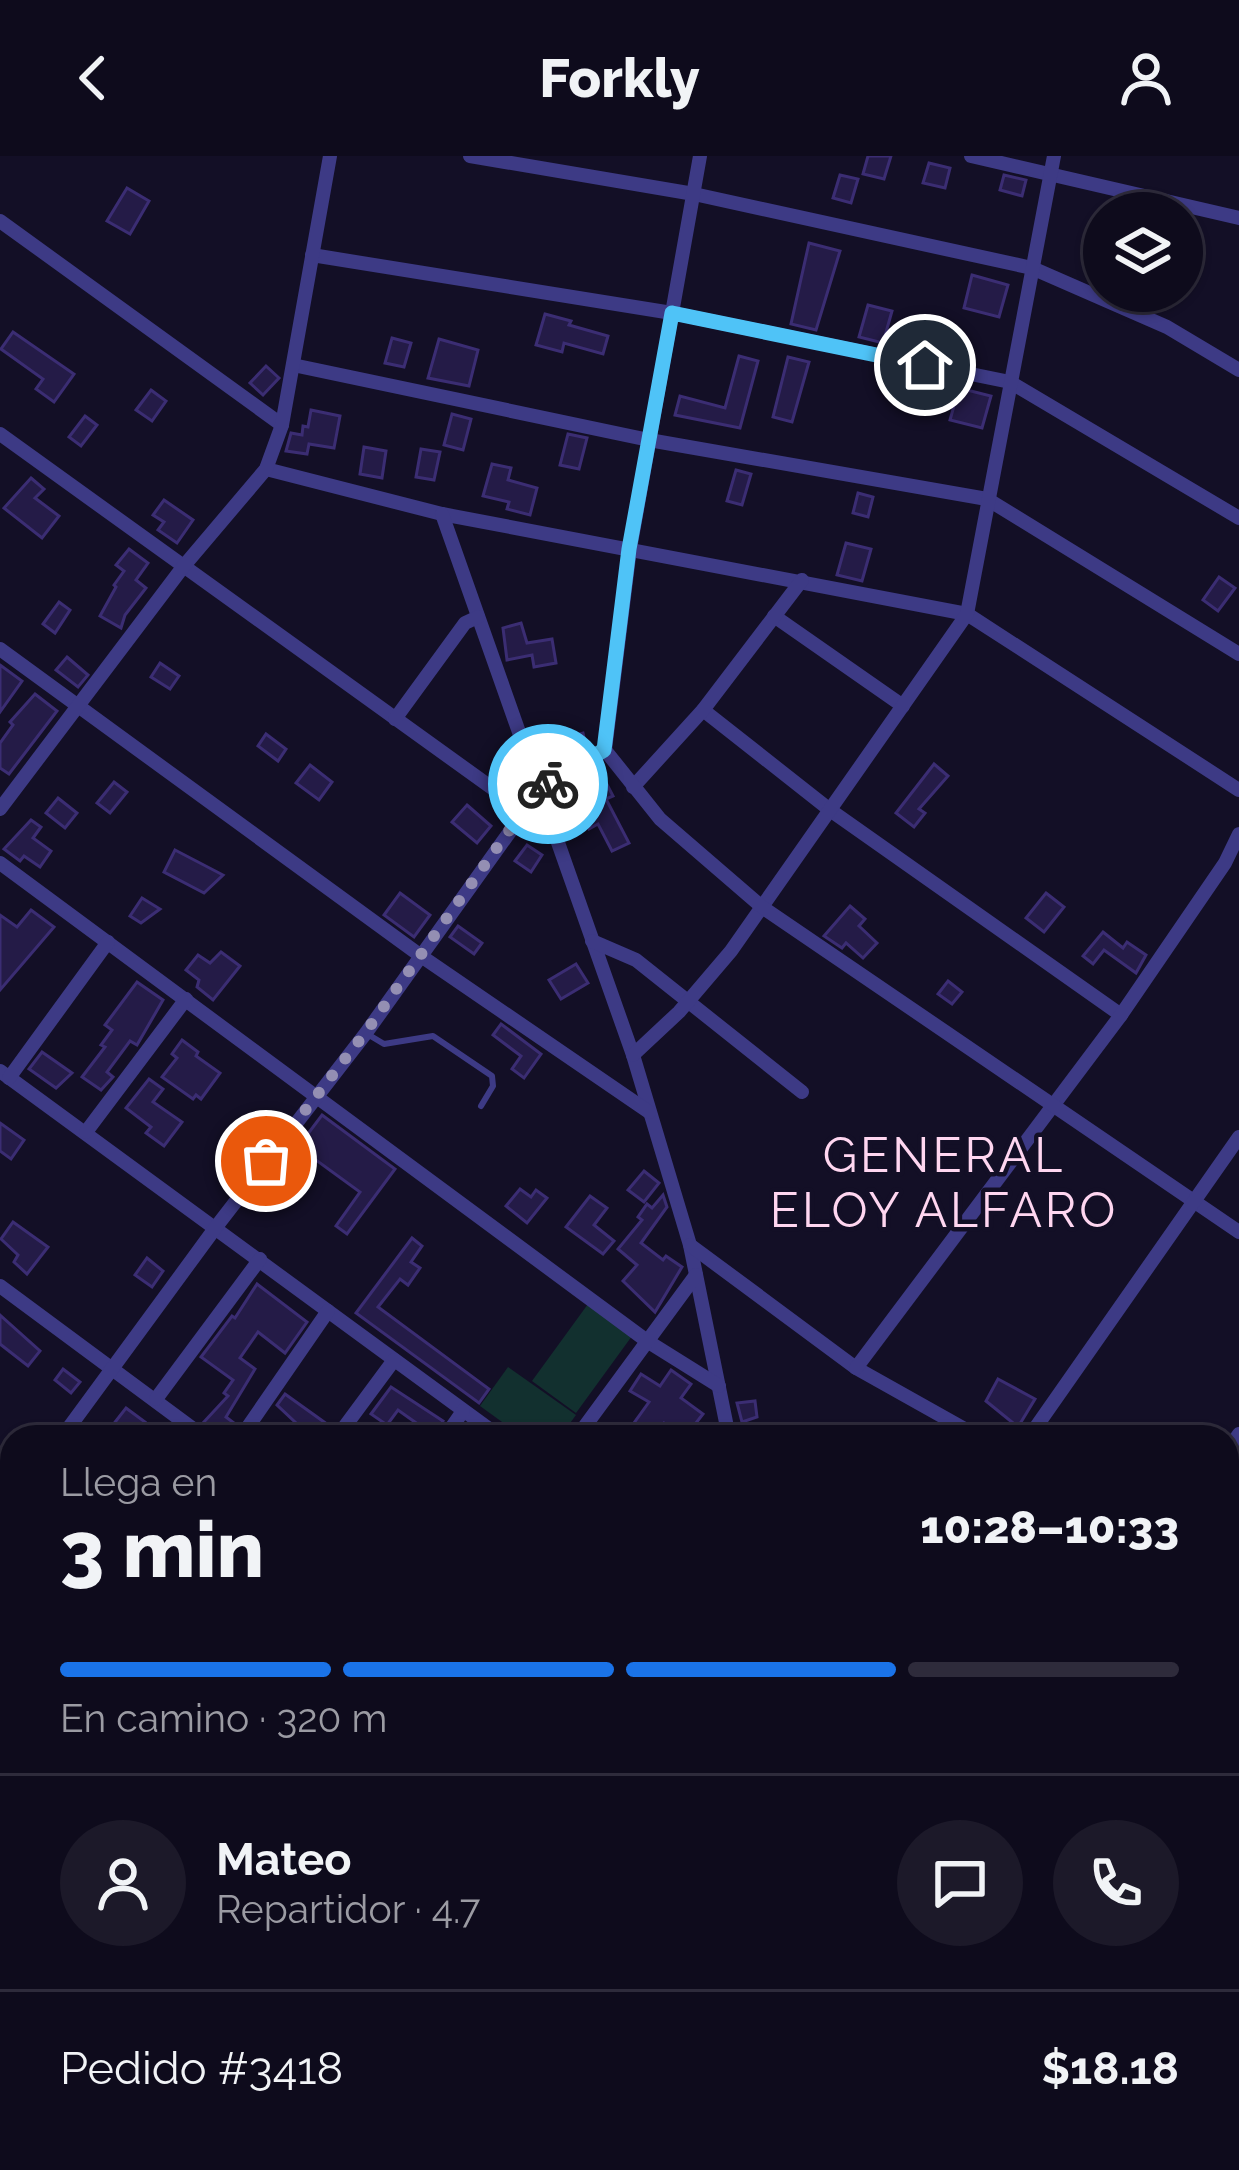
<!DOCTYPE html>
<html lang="es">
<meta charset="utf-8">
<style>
:root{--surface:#0e0b1c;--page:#1c1929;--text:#f1f3f6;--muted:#9b9ba3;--line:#2e2b3b;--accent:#1a73e8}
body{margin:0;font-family:Raleway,sans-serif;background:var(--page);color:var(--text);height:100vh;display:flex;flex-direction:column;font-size:45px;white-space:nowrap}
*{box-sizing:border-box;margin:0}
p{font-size:39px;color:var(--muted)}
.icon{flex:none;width:66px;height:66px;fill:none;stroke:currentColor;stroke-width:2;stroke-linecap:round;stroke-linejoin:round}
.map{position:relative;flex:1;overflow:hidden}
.panel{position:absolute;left:0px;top:1269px;width:1239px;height:747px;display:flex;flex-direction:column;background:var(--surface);border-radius:36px 36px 0 0;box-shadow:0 3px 9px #0004,0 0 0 3px var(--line)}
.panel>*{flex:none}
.buttons{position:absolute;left:1083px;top:36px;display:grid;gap:24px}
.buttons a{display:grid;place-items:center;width:120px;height:120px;border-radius:50%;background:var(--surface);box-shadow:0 3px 9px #0004,0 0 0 3px var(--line);font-size:60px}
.pin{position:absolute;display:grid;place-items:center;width:102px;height:102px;color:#fff;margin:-51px;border:6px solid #fff;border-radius:50%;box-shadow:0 3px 12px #0007}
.courier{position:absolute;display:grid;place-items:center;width:120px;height:120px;margin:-60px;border:9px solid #4fc3f7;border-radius:50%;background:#fff;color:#222;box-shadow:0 3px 15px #0007}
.headline em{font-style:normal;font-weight:800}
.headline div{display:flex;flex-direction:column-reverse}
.headline{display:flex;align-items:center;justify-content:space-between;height:204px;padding:0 60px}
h1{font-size:78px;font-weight:800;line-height:90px}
.bar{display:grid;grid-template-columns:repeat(4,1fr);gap:18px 12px;align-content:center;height:144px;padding:0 60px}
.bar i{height:15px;border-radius:9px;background:var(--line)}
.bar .selected{background:var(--accent)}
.bar p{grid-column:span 4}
.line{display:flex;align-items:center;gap:30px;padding:0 60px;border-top:3px solid var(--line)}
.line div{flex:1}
.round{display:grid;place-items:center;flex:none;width:126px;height:126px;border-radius:63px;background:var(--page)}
header{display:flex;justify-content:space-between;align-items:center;height:156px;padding:0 60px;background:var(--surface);font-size:54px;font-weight:800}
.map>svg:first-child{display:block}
.green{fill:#12302f}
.building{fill:#241b47;stroke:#3b2d73;stroke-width:3}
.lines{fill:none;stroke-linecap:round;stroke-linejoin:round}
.lane{stroke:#3d3a85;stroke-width:6}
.street{stroke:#3d3a85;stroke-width:14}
.done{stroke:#948fb3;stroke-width:12;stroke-dasharray:0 21.6}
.route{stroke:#4fc3f7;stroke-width:15}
.labels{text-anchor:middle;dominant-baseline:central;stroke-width:9;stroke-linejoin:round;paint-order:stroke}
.quarter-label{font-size:48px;letter-spacing:3px;fill:#ffd6f0;stroke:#130f26}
</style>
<header><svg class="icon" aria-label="back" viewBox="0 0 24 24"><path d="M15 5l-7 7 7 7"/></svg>Forkly<svg class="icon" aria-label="person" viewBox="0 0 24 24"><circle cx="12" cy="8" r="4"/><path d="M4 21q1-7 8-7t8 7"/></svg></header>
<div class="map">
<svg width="1239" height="2014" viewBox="0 0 1239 2014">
<rect width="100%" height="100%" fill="#130f26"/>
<g class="green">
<path d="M 588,1148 L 632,1180 L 576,1257 L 532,1225 Z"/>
<path d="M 508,1211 L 576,1259 L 560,1281 L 523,1281 L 480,1250 Z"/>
</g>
<g class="building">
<path d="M 868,0 L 891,0 L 884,23 L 863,18 Z"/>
<path d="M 929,7 L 950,12 L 945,32 L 923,27 Z"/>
<path d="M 840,19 L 858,23 L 851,47 L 833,42 Z"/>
<path d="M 1004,19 L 1026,24 L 1022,40 L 1000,34 Z"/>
<path d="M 127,32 L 149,45 L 130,78 L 107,65 Z"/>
<path d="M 809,87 L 840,95 L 816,174 L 791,168 Z"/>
<path d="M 972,119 L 1008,129 L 999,161 L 964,152 Z"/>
<path d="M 868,149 L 892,155 L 883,187 L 859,181 Z"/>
<path d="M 545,158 L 571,165 L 569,169 L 608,180 L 603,198 L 564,187 L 562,196 L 536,189 Z"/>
<path d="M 13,176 L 74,218 L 54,246 L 36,233 L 43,223 L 1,193 Z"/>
<path d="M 392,182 L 411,187 L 404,211 L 385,207 Z"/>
<path d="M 439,183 L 478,194 L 469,230 L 428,222 Z"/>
<path d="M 739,200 L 758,205 L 740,272 L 675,259 L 680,240 L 725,252 Z"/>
<path d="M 788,201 L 809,206 L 792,266 L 773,261 Z"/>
<path d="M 266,210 L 279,222 L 263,239 L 250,227 Z"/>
<path d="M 959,232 L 991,240 L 982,272 L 950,264 Z"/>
<path d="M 151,234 L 166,245 L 152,265 L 136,254 Z"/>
<path d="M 311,254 L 340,260 L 334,292 L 309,288 L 307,298 L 286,295 L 291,277 L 302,279 L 303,270 L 308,271 Z"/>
<path d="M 452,258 L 471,263 L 463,294 L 444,289 Z"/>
<path d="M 85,260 L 97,269 L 81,290 L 69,281 Z"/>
<path d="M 568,278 L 587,282 L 579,313 L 560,309 Z"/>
<path d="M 364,291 L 386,295 L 382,322 L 360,318 Z"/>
<path d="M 421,293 L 440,296 L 434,324 L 416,321 Z"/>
<path d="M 492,308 L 511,312 L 508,324 L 537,332 L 530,359 L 507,353 L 509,346 L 483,340 Z"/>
<path d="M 736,314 L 751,318 L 742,349 L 727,345 Z"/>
<path d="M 31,322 L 44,333 L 35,342 L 59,360 L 42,382 L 4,352 Z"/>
<path d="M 858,337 L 873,341 L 868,361 L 853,357 Z"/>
<path d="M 164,344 L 193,364 L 177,387 L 158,374 L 164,366 L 153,359 Z"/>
<path d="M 846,387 L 871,393 L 862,425 L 837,419 Z"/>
<path d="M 129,393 L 148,407 L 136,424 L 146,432 L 125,459 L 121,472 L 100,460 L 116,431 L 114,429 L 124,415 L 116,409 Z"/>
<path d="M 1219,421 L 1235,432 L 1218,455 L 1203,444 Z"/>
<path d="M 59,446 L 70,454 L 55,477 L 43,468 Z"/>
<path d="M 521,467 L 527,487 L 552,483 L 556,507 L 534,511 L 532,499 L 507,504 L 503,472 Z"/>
<path d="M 67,501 L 88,519 L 78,531 L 56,514 Z"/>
<path d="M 160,507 L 179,520 L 170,533 L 151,521 Z"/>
<path d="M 0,509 L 22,525 L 0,556 Z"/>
<path d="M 35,538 L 57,555 L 9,618 L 0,612 L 0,587 L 13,569 L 10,566 Z"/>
<path d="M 583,577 L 586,590 L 559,596 L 556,584 Z"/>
<path d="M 266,578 L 286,593 L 278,605 L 258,590 Z"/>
<path d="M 934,608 L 948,620 L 919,653 L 925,657 L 914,671 L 896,657 Z"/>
<path d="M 310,609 L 332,626 L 319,644 L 296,627 Z"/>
<path d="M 600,615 L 613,640 L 606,643 L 629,687 L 612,695 L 598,668 L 589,673 L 581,657 L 566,665 L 554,640 Z"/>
<path d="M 114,626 L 127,636 L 110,657 L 97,647 Z"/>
<path d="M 58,642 L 77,657 L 65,672 L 46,657 Z"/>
<path d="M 467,649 L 491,670 L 477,687 L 452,666 Z"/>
<path d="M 31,664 L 41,671 L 33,682 L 51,695 L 40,711 L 24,700 L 20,705 L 4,693 Z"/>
<path d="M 527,689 L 542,699 L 531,716 L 515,705 Z"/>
<path d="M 175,694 L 223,719 L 204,737 L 164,716 Z"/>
<path d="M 400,737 L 430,759 L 414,781 L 384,759 Z"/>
<path d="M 1046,737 L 1064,751 L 1044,776 L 1026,762 Z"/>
<path d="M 142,742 L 160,753 L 141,767 L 130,760 Z"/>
<path d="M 850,750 L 865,763 L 859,770 L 877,787 L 863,802 L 846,787 L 842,792 L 824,780 Z"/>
<path d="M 31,754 L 54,771 L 0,834 L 0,759 L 17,771 Z"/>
<path d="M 458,770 L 482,787 L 474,798 L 450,781 Z"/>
<path d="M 1103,776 L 1123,792 L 1127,786 L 1146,799 L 1136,817 L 1104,794 L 1093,808 L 1083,800 Z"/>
<path d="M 221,796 L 240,810 L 213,844 L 197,831 L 199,824 L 186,814 L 198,799 L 210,807 Z"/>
<path d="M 576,808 L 588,827 L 561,843 L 549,824 Z"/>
<path d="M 948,825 L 962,836 L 952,848 L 938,838 Z"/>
<path d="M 137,826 L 163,844 L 137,889 L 130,885 L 107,916 L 113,921 L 101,934 L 82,921 L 105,891 L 101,889 L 112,874 L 105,869 Z"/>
<path d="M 501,868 L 541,898 L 524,922 L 512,913 L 521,900 L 493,879 Z"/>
<path d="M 182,884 L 198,896 L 196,900 L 220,917 L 201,943 L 196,939 L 193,943 L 162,921 L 177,902 L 172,898 Z"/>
<path d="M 42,896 L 72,917 L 56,932 L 29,913 Z"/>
<path d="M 149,923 L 163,933 L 153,946 L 182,966 L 164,990 L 146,977 L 151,971 L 126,952 Z"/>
<path d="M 322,959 L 395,1013 L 347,1078 L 336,1070 L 360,1036 L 298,991 Z"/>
<path d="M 0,967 L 24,984 L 11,1003 L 0,995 Z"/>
<path d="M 644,1015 L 659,1027 L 644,1046 L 628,1034 Z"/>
<path d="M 520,1033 L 531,1041 L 536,1034 L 547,1042 L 527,1067 L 506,1050 Z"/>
<path d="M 663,1039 L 667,1051 L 641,1087 L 663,1104 L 666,1100 L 682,1111 L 655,1156 L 623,1125 L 637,1109 L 618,1093 L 642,1064 L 638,1061 L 647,1048 L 652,1052 Z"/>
<path d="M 590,1040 L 607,1052 L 594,1069 L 614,1085 L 603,1098 L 566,1071 Z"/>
<path d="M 13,1066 L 48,1091 L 27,1118 L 14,1106 L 18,1099 L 1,1083 Z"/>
<path d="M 412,1082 L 422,1090 L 411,1106 L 420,1112 L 408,1129 L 400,1123 L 378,1151 L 489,1233 L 479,1247 L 356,1157 Z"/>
<path d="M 147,1102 L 163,1115 L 152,1131 L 135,1119 Z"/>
<path d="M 257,1128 L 307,1166 L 285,1197 L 258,1176 L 240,1202 L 255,1213 L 226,1261 L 234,1267 L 224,1281 L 217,1281 L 203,1267 L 228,1240 L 224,1237 L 233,1224 L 201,1201 L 232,1160 L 235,1162 Z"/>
<path d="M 0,1159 L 40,1195 L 28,1210 L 0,1188 Z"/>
<path d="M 63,1213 L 80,1226 L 71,1237 L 55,1224 Z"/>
<path d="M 671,1214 L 691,1228 L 681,1242 L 703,1258 L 685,1281 L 664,1267 L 654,1281 L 639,1281 L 629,1274 L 649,1246 L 630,1235 L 641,1218 L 660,1230 Z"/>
<path d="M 998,1223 L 1035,1243 L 1018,1271 L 986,1245 Z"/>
<path d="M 391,1231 L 443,1265 L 434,1281 L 424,1281 L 415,1275 L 419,1269 L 398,1254 L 387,1269 L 371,1258 Z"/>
<path d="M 285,1238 L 331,1271 L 325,1281 L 311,1281 L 277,1249 Z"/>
<path d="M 755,1245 L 757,1261 L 742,1266 L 737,1247 Z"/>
<path d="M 126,1252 L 145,1266 L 133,1281 L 126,1281 L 112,1270 Z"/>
</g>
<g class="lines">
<path class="lane" d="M 369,879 L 384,888 L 433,880 L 492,920 L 493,930 L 481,950"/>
<g class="street">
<path d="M 470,0 L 694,38 L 1032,112 L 1167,171 L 1239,214"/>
<path d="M 971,0 L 1239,62"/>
<path d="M 0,65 L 282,269"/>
<path d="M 312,99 L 672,157 L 1010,226 L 1239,362"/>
<path d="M 293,209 L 649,284 L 987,343 L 1239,498"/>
<path d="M 0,278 L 524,655"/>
<path d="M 266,313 L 442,358 L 967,458 L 1239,634"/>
<path d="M 442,358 L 633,899 L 690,1089 L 729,1281"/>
<path d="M 774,460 L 903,550"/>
<path d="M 0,493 L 421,800 L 649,956"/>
<path d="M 703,554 L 830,654 L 1121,859"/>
<path d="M 395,563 L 465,467 L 478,461"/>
<path d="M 605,594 L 630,393 L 700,0"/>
<path d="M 633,631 L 703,554 L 802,424"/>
<path d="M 0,653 L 183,411 L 266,313 L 282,269 L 330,0"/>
<path d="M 0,707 L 647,1185 L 719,1230"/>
<path d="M 592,785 L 636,804 L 802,936"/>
<path d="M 633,899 L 679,856 L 731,795 L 967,458 L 1054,0"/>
<path d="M 0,915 L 500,1281"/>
<path d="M 9,922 L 108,786"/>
<path d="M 86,976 L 186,843"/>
<path d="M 690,1089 L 856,1212 L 979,1281"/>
<path d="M 0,1130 L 204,1281"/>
<path d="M 856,1212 L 1121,859 L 1225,707 L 1239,678"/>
<path d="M 156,1243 L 260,1103"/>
<path d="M 62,1281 L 216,1071 L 366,877 L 539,635 L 605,594 L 660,663 L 762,751 L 1239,1076"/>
<path d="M 241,1281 L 328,1155"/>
<path d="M 337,1281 L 394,1204"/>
<path d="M 445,1281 L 463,1255"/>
<path d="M 577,1281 L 696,1119"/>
<path d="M 1029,1281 L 1239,981"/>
<path d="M 1227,1295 L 1239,1278"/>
<path d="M 0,1347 L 12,1355"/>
<path d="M 0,1448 L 12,1452"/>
<path d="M 1227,1451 L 1239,1459"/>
<path d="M 0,1516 L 12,1498"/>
<path d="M 1227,1599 L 1239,1582"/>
<path d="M 0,1627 L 12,1636"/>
<path d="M 0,1792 L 12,1800"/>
<path d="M 1227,1820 L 1239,1803"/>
<path d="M 1227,1843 L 1239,1851"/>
<path d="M 0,1942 L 12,1950"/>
<path d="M 92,2004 L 107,2014"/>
<path d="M 908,2004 L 922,2014"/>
<path d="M 401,2014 L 408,2004"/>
<path d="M 651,2014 L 657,2004"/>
<path d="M 792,2014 L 799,2004"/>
<path d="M 1085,2014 L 1092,2004"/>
</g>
</g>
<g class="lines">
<path class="done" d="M 266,1005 L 365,877 L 538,634 L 548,628"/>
<path class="route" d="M 548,628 L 604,594 L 629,393 L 672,157 L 925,209"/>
</g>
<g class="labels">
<g class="quarter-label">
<text x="944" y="999">GENERAL<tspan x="944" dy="55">ELOY ALFARO</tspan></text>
</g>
</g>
</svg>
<div class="buttons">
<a><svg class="icon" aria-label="layers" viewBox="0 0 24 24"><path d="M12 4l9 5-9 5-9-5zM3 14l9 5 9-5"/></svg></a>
</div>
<div class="pin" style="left:266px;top:1005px;background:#ea580c"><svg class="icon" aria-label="bag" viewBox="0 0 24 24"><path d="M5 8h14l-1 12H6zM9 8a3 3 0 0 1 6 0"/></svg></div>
<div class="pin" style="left:925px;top:209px;background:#1f2937"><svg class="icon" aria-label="home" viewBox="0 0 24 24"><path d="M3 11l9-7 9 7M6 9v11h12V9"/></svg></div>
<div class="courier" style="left:548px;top:628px"><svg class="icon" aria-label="bike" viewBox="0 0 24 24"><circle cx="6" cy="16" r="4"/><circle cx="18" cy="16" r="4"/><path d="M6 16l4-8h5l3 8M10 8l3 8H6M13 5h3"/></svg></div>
<section class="panel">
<div class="headline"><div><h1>3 min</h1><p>Llega en</p></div><em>10:28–10:33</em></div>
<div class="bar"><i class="selected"></i><i class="selected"></i><i class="selected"></i><i></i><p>En camino · 320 m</p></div>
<div class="line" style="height:216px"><a class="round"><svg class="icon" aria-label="person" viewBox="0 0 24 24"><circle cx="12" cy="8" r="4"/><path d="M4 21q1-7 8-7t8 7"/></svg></a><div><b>Mateo</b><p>Repartidor · 4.7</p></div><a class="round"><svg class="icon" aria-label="chat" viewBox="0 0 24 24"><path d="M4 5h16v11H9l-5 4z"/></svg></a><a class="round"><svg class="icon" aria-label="phone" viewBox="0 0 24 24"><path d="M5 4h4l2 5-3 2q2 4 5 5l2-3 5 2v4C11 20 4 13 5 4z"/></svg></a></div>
<div class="line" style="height:156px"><div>Pedido #3418</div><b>$18.18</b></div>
</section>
</div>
